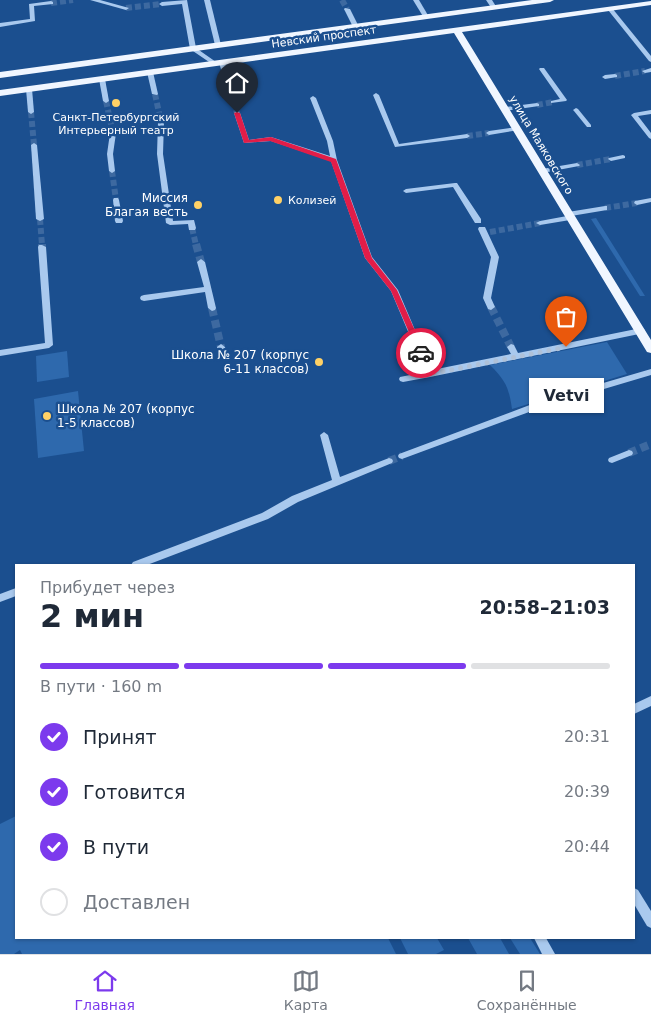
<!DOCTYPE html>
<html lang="ru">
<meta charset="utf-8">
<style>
:root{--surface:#fff;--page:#f2f2f3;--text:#1f2937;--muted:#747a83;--line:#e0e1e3;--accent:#7c3aed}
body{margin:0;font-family:"DejaVu Sans",sans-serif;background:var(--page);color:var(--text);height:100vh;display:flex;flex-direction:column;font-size:19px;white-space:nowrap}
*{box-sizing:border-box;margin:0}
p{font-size:16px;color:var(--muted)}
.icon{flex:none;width:28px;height:28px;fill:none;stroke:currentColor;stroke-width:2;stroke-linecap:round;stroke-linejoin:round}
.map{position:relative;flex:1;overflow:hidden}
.drawer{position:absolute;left:15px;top:564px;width:620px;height:375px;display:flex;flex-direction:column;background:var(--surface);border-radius:0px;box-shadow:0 1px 4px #0004}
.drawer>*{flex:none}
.pin{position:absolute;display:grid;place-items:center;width:42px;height:42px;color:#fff;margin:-51px -21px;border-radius:50% 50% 50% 0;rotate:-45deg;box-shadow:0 0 5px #0007}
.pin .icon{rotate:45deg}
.courier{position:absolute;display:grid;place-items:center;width:50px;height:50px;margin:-25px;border:4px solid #e11d48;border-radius:50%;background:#fff;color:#222;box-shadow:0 1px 6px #0007}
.bubble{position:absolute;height:35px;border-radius:0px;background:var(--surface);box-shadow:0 1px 4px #0004;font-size:16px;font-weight:600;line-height:35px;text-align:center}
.head em{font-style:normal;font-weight:600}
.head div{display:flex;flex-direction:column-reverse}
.head{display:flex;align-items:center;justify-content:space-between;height:85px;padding:0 25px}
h1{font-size:32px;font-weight:600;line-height:38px}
.bar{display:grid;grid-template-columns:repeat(4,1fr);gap:8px 5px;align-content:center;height:60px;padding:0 25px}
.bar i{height:6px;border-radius:4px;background:var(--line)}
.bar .current{background:var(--accent)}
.bar p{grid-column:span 4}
ol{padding:0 25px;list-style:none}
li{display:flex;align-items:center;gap:15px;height:55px}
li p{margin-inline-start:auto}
li .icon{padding:5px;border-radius:50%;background:var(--accent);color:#fff;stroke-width:4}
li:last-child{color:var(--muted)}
li i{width:28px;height:28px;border:2px solid var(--line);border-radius:50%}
.menu{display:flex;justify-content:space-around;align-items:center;height:70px;border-top:1px solid var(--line);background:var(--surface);font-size:14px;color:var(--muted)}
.menu a{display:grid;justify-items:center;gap:2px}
.menu .current{color:var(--accent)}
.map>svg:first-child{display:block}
.green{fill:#2e69ad}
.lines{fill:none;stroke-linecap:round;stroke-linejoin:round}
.minor-tunnel-far1{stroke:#3d69a0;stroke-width:6;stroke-dasharray:6 3;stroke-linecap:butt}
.minor-tunnel{stroke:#3d69a0;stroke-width:8;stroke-dasharray:8 4.5;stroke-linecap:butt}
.minor{fill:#a9c9ee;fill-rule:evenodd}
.major{fill:#f0f6ff;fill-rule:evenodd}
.route{fill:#e11d48}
.done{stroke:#afc1d8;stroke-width:5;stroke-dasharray:0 9}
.poi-dot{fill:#ffd166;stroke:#1b4f8f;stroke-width:2}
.labels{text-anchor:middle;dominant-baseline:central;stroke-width:5;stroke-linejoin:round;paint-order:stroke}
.far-street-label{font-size:11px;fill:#fff;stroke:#1b4f8f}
.far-poi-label{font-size:11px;fill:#fff;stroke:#1b4f8f}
.poi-label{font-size:12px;fill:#fff;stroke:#1b4f8f;text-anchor:end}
</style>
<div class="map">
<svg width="651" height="954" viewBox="0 0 651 954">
<rect width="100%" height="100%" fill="#1b4f8f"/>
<g class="green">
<path d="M 596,218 L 645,296 L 640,296 L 591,219 Z"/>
<path d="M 607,342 L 627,374 L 512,409 C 509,387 505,380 490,365 Z"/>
<path d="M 67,351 L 69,377 L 37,382 L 36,356 Z"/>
<path d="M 78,391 L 84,451 L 38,458 L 34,399 Z"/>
<path d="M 16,816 L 16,938 L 388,938 L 396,954 L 22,954 L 20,950 L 14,954 L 0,954 L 0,824 Z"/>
<path d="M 400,938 L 437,938 L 444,950 L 436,954 L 408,954 Z"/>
<path d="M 468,938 L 500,938 L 509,954 L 477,954 Z"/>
<path d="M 510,938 L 530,938 L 540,954 L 520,954 Z"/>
</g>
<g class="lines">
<g class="minor-tunnel-far1">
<path d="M 342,0 L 347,9"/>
<path d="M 51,3 L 73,0"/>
<path d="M 126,8 L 162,4"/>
<path d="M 615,76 L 645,71"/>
<path d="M 228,84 L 237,113"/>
<path d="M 155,94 L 161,122"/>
<path d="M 106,101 L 113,133"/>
<path d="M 537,105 L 553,102"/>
<path d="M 31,112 L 34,145"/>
<path d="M 467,136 L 489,133"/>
<path d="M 577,165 L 611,159"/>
<path d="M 112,171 L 116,200"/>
<path d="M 605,208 L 637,203"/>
<path d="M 40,219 L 42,245"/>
<path d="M 192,228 L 196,245"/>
<path d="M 490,232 L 540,223"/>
</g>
<g class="minor-tunnel">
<path d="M 42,244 L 42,247"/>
<path d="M 196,244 L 201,262"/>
<path d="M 491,307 L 511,347"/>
<path d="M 212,308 L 221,347"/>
<path d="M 629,453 L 651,444"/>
<path d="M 389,461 L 402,456"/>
</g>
<g class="minor">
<path d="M 90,0 L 100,0 L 129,8 L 126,10 Z"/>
<path d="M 187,0 L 196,48 L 216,62 L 216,64 L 212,64 L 190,49 L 182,4 L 162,6 L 159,4 L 162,2 Z"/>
<path d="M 204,0 L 210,0 L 221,45 L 220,46 L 215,45 Z"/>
<path d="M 413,0 L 419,0 L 429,17 L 428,18 L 424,18 Z"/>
<path d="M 486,0 L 492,0 L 497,8 L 496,9 L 492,9 Z"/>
<path d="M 51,1 L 53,2 L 53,4 L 34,6 L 35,21 L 0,27 L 0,23 L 30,19 L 29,4 Z"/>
<path d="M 345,8 L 350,9 L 359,27 L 358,28 L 353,27 L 344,9 Z"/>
<path d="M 608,8 L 612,8 L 651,56 L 651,62 L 649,61 L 608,10 Z"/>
<path d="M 222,60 L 225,62 L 231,84 L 230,85 L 225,84 L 219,62 Z"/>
<path d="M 540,68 L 544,68 L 567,100 L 566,101 L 551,103 L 551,101 L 560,99 L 539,69 Z"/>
<path d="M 651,68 L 651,72 L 645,73 L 642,71 Z"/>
<path d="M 148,71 L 153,72 L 158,94 L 157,95 L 152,94 L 147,72 Z"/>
<path d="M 615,74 L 617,75 L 617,77 L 605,79 L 602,77 L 605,75 Z"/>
<path d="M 102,77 L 105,79 L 109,101 L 106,103 L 103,101 L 99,79 Z"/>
<path d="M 29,87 L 32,89 L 34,112 L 31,114 L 28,112 L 26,89 Z"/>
<path d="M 376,93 L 379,95 L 399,144 L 467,134 L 470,136 L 467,138 L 395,147 L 373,95 Z"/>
<path d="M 313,96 L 316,98 L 333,141 L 337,160 L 372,257 L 398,290 L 432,370 L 511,354 L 507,347 L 511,344 L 514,345 L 518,353 L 641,328 L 644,329 L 645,331 L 644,333 L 430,377 L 403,382 L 400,381 L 399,379 L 400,377 L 425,372 L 391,291 L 365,258 L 331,161 L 271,141 L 244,143 L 234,113 L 237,111 L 240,113 L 249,140 L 271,137 L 330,156 L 327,141 L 310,98 Z"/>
<path d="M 537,103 L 539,104 L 539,106 L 505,111 L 502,109 L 505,107 Z"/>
<path d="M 576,108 L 578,109 L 591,125 L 591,127 L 587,127 L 574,111 L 573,110 Z"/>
<path d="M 651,110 L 651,114 L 638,116 L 651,133 L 651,139 L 649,138 L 631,115 L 634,113 Z"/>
<path d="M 161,120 L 164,122 L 163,154 L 173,221 L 194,220 L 196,228 L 195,230 L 189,230 L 188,224 L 170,225 L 166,223 L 157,154 L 158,122 Z"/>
<path d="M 517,127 L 519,128 L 519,130 L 489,135 L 486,133 L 489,131 Z"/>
<path d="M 113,131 L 116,133 L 113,154 L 115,171 L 112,173 L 109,171 L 107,154 L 110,133 Z"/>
<path d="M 34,143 L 37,145 L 44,219 L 40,221 L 36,219 L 31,145 Z"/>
<path d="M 623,155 L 625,156 L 625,158 L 611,161 L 608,159 L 609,158 Z"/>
<path d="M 577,163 L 580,165 L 579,166 L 542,173 L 539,171 L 542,169 Z"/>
<path d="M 455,183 L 457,183 L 481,219 L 481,223 L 475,223 L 453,187 L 406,193 L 403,191 L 406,189 Z"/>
<path d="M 114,198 L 118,198 L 119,200 L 123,221 L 122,223 L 116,223 L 115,221 L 113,200 Z"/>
<path d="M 651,198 L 651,202 L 637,205 L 634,203 L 635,201 Z"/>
<path d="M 605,206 L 607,206 L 607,210 L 571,216 L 574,218 L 570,220 L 540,225 L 536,223 L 540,221 L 567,216 L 564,214 L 568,212 Z"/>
<path d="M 479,227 L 485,227 L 499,257 L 491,298 L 495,307 L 491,310 L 488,309 L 483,298 L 491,257 L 478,229 Z"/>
<path d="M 39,245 L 42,245 L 46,247 L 53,345 L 49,348 L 0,356 L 0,350 L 45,343 L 38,247 Z"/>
<path d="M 201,259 L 205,262 L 216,308 L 215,310 L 212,311 L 208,308 L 205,292 L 144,301 L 141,300 L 140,298 L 141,296 L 144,295 L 204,287 L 197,262 Z"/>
<path d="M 221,344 L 225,347 L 227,355 L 223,358 L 219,355 L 217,347 Z"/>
<path d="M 651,369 L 651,375 L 540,408 L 402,459 L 399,458 L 398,456 L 399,454 L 535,403 Z"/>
<path d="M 324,432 L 328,435 L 340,477 L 389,458 L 392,459 L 393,461 L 392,463 L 298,502 L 268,519 L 147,565 L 131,565 L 133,562 L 262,513 L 292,496 L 332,480 L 320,435 Z"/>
<path d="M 629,450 L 632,451 L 633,453 L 632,455 L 612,463 L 609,462 L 608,460 L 609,458 Z"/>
<path d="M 16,588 L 16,596 L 0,602 L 0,594 Z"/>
<path d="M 651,696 L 651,706 L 634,714 L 634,704 Z"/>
<path d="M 634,888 L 638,890 L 651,911 L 651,928 L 647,926 L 634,904 Z"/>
<path d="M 534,938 L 546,938 L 555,954 L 542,954 Z"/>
</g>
<g class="major">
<path d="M 532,0 L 554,0 L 550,2 L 0,78 L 0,72 Z"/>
<path d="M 651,1 L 651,5 L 462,32 L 651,340 L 651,353 L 647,352 L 454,33 L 0,96 L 0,90 Z"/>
</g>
</g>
<path class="route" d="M 237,112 L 240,113 L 249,140 L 271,137 L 336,159 L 372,258 L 397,290 L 425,353 L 424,355 L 421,356 L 418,353 L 391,291 L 365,258 L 331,162 L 270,141 L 244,143 L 234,113 Z"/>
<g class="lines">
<path class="done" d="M 421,353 L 430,374 L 566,347"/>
</g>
<g class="poi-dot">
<circle cx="116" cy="103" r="5"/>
<circle cx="278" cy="200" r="5"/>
<circle cx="198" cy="205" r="5"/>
<circle cx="319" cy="362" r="5"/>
<circle cx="47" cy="416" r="5"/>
</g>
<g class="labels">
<g class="far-street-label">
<text transform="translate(324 37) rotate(-8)">Невский проспект</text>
<text transform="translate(541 145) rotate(59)">улица Маяковского</text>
</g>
<g class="far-poi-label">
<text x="116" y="117">Санкт-Петербургский<tspan x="116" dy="13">Интерьерный театр</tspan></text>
<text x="288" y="200" text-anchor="start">Колизей</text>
</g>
<g class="poi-label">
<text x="188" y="198">Миссия<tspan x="188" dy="14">Благая весть</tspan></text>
<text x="309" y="355">Школа № 207 (корпус<tspan x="309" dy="14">6-11 классов)</tspan></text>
<text x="57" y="409" text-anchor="start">Школа № 207 (корпус<tspan x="57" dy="14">1-5 классов)</tspan></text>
</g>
</g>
</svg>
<div class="pin" style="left:566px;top:347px;background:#ea580c"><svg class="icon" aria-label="bag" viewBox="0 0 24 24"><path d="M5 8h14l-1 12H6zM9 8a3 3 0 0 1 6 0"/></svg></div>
<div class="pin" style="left:237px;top:113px;background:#1f2937"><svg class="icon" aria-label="home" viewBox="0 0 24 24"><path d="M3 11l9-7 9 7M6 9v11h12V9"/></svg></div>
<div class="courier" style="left:421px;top:353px"><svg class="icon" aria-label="car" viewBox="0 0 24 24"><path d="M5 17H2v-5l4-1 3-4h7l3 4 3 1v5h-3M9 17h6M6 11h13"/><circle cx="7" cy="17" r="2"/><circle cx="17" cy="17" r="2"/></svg></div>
<div class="bubble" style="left:529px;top:378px;width:75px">Vetvi</div>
<section class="drawer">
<div class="head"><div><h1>2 мин</h1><p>Прибудет через</p></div><em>20:58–21:03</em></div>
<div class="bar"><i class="current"></i><i class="current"></i><i class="current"></i><i></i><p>В пути · 160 m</p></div>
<ol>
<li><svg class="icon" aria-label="check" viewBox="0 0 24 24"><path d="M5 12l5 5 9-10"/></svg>Принят<p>20:31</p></li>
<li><svg class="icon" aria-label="check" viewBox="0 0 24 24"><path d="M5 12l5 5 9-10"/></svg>Готовится<p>20:39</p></li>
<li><svg class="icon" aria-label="check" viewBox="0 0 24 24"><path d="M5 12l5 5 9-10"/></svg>В пути<p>20:44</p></li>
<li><i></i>Доставлен</li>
</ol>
</section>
</div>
<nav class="menu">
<a class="current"><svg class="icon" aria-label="home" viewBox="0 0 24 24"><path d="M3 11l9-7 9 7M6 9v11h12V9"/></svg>Главная</a>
<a><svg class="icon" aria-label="map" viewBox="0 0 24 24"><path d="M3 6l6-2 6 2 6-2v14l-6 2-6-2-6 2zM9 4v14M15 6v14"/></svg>Карта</a>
<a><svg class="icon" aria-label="saved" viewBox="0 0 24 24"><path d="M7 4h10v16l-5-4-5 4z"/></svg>Сохранённые</a>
</nav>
